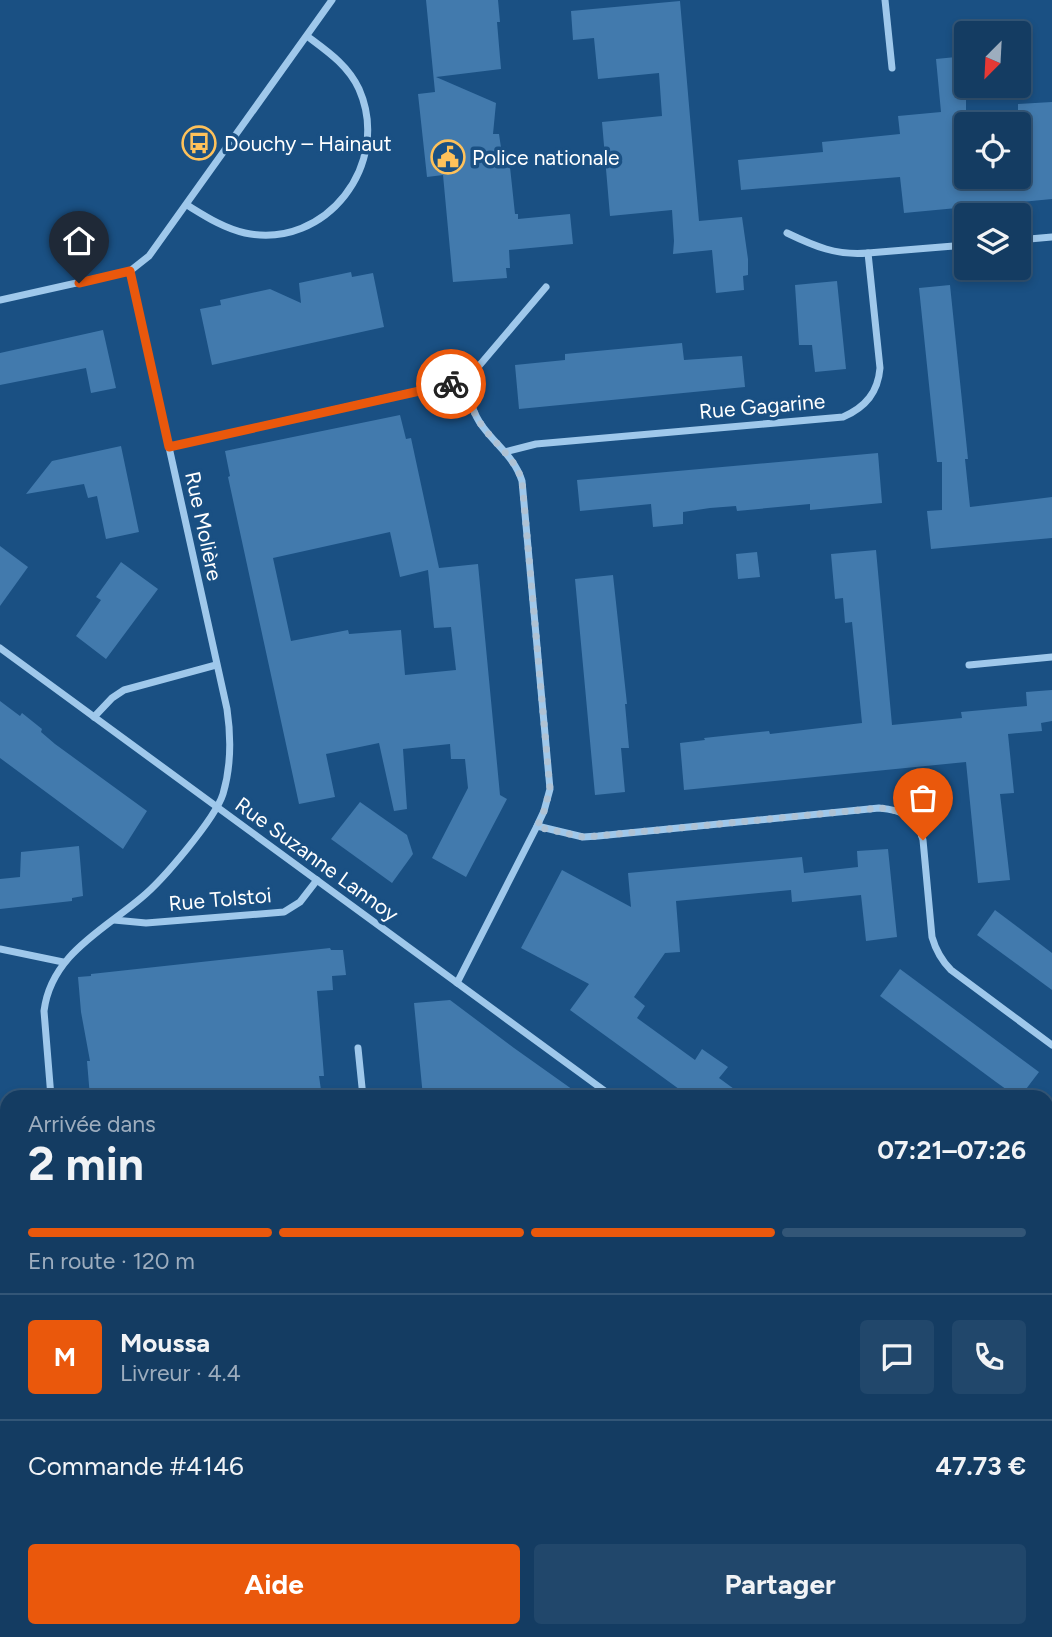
<!DOCTYPE html>
<html lang="fr">
<meta charset="utf-8">
<style>
:root{--surface:#143c62;--page:#21476b;--text:#f1f3f6;--muted:#9dadbe;--line:#335677;--accent:#ea580c}
body{margin:0;font-family:Figtree,sans-serif;background:var(--page);color:var(--text);height:100vh;display:flex;flex-direction:column;font-size:26px;white-space:nowrap}
*{box-sizing:border-box;margin:0}
p{font-size:23px;color:var(--muted)}
.icon{flex:none;width:38px;height:38px;fill:none;stroke:currentColor;stroke-width:2;stroke-linecap:round;stroke-linejoin:round}
.map{position:relative;flex:1;overflow:hidden}
.drawer{position:absolute;left:0px;top:1090px;width:1054px;height:548px;display:flex;flex-direction:column;background:var(--surface);border-radius:21px 21px 0 0;box-shadow:0 4px 10px #0003,0 0 0 2px var(--line)}
.drawer>*{flex:none}
.needle{width:46px;rotate:204deg}
.fabs{position:absolute;left:954px;top:21px;display:grid;gap:14px}
.fabs a{display:grid;place-items:center;width:77px;height:77px;border-radius:7px;background:var(--surface);box-shadow:0 4px 10px #0003,0 0 0 2px var(--line);font-size:35px}
.pin{position:absolute;display:grid;place-items:center;width:60px;height:60px;color:#fff;margin:-72px -30px;border-radius:50% 50% 50% 0;rotate:-45deg;box-shadow:0 0 7px #0007}
.pin .icon{rotate:45deg}
.courier{position:absolute;display:grid;place-items:center;width:70px;height:70px;margin:-35px;border:5px solid #ea580c;border-radius:50%;background:#fff;color:#222;box-shadow:0 2px 9px #0007}
.headline em{font-style:normal;font-weight:700}
.headline div{display:flex;flex-direction:column-reverse}
.headline{display:flex;align-items:center;justify-content:space-between;height:119px;padding:0 28px}
h1{font-size:46px;font-weight:700;line-height:52px}
.bar{display:grid;grid-template-columns:repeat(4,1fr);gap:10px 7px;align-content:center;height:84px;padding:0 28px}
.bar i{height:9px;border-radius:5px;background:var(--line)}
.bar .current{background:var(--accent)}
.bar p{grid-column:span 4}
.line{display:flex;align-items:center;gap:18px;padding:0 28px;border-top:2px solid var(--line)}
.line div{flex:1}
.round{display:grid;place-items:center;flex:none;width:74px;height:74px;border-radius:7px;background:var(--page)}
.primary-button{display:flex;gap:14px;margin-top:auto;padding:14px 28px}
.primary-button a{flex:1;height:80px;border-radius:7px;background:var(--accent);color:#fff;font-size:28px;font-weight:700;line-height:80px;text-align:center}
.primary-button a+a{background:var(--page);color:var(--text)}
.map>svg:first-child{display:block}
.building{fill:#427aad;fill-rule:evenodd}
.lines{fill:none;stroke-linecap:round;stroke-linejoin:round}
.minor{stroke:#9fc8eb;stroke-width:7}
.primary{stroke:#e3f0ff;stroke-width:18}
.done{stroke:#afc2d4;stroke-width:7;stroke-dasharray:0 12.6}
.route{stroke:#ea580c;stroke-width:9}
.labels{text-anchor:middle;dominant-baseline:central;stroke-width:7;stroke-linejoin:round;paint-order:stroke}
.poi-label{font-size:21px;fill:#fff;stroke:#1a5083;text-anchor:start}
.street-label{font-size:21px;fill:#fff;stroke:#1a5083}
</style>
<div class="map">
<svg width="1052" height="1637" viewBox="0 0 1052 1637">
<rect width="100%" height="100%" fill="#1a5083"/>
<g class="building">
<path d="M 426,0 L 498,0 L 500,22 L 497,22 L 501,69 L 436,77 L 496,103 L 493,134 L 499,134 L 504,168 L 510,167 L 515,214 L 518,214 L 518,219 L 570,214 L 573,244 L 509,250 L 510,268 L 506,268 L 507,278 L 453,282 L 443,175 L 427,177 L 418,94 L 435,92 Z"/>
<path d="M 680,1 L 699,221 L 742,217 L 748,259 L 748,275 L 743,276 L 744,290 L 716,293 L 712,250 L 673,254 L 674,241 L 672,210 L 610,216 L 602,122 L 662,116 L 659,73 L 598,79 L 594,38 L 573,40 L 571,11 Z"/>
<path d="M 966,56 L 966,177 L 1018,177 L 1018,104 L 1052,102 L 1052,199 L 904,213 L 900,177 L 741,190 L 738,160 L 823,152 L 822,142 L 900,134 L 898,116 L 941,112 L 936,59 Z"/>
<path d="M 351,272 L 352,277 L 373,273 L 384,327 L 212,365 L 200,309 L 221,305 L 220,300 L 270,289 L 301,303 L 299,283 Z"/>
<path d="M 837,281 L 846,369 L 815,372 L 812,345 L 799,345 L 795,285 Z"/>
<path d="M 950,285 L 968,459 L 965,459 L 970,507 L 1052,497 L 1052,538 L 931,549 L 927,511 L 942,510 L 942,462 L 937,462 L 919,288 Z"/>
<path d="M 103,330 L 116,388 L 91,393 L 86,368 L 0,385 L 0,353 Z"/>
<path d="M 682,343 L 684,360 L 742,356 L 745,387 L 519,409 L 515,365 L 565,360 L 565,354 Z"/>
<path d="M 400,415 L 406,439 L 411,438 L 439,568 L 478,564 L 500,795 L 507,799 L 466,877 L 432,858 L 468,788 L 465,759 L 451,759 L 450,744 L 403,749 L 407,809 L 394,811 L 379,743 L 326,754 L 335,797 L 299,804 L 228,477 L 230,476 L 225,451 ZM 390,532 L 400,577 L 428,570 L 434,628 L 451,627 L 456,670 L 405,675 L 401,630 L 349,634 L 348,630 L 291,641 L 273,558 Z"/>
<path d="M 121,446 L 139,532 L 106,539 L 97,496 L 88,498 L 84,484 L 26,494 L 52,461 Z"/>
<path d="M 878,453 L 882,503 L 810,510 L 810,504 L 737,511 L 736,506 L 710,508 L 683,512 L 683,524 L 653,527 L 651,504 L 580,511 L 577,480 Z"/>
<path d="M 0,546 L 28,567 L 0,606 Z"/>
<path d="M 876,550 L 892,725 L 962,718 L 961,712 L 1027,706 L 1026,692 L 1052,690 L 1052,721 L 1041,723 L 1042,731 L 1008,734 L 1014,793 L 1000,794 L 1010,880 L 978,883 L 966,762 L 684,790 L 680,743 L 705,740 L 704,738 L 769,731 L 770,734 L 862,723 L 852,622 L 845,623 L 843,598 L 835,599 L 831,554 Z"/>
<path d="M 757,552 L 760,577 L 738,579 L 736,554 Z"/>
<path d="M 121,562 L 158,589 L 106,659 L 76,636 L 101,600 L 96,597 Z"/>
<path d="M 613,575 L 627,704 L 625,704 L 629,748 L 621,748 L 625,792 L 595,795 L 575,579 Z"/>
<path d="M 0,701 L 20,716 L 22,713 L 42,729 L 41,732 L 55,744 L 147,811 L 123,849 L 0,758 Z"/>
<path d="M 360,802 L 407,835 L 413,854 L 392,883 L 331,839 Z"/>
<path d="M 79,846 L 83,896 L 72,898 L 72,901 L 0,909 L 0,879 L 20,877 L 21,852 Z"/>
<path d="M 888,849 L 897,937 L 866,941 L 861,895 L 792,902 L 791,890 L 676,901 L 680,952 L 665,953 L 634,997 L 645,1006 L 637,1018 L 695,1060 L 702,1049 L 728,1067 L 719,1078 L 745,1097 L 690,1097 L 570,1010 L 589,984 L 521,948 L 562,870 L 631,907 L 628,873 L 802,857 L 804,873 L 858,867 L 857,851 Z"/>
<path d="M 995,910 L 1052,953 L 1052,990 L 977,935 Z"/>
<path d="M 330,948 L 331,950 L 343,950 L 346,975 L 332,976 L 333,990 L 317,991 L 324,1076 L 319,1076 L 322,1097 L 90,1097 L 87,1061 L 90,1061 L 81,1012 L 78,977 L 91,976 L 91,974 Z"/>
<path d="M 900,969 L 1039,1072 L 1020,1097 L 1017,1097 L 996,1082 L 880,996 Z"/>
<path d="M 450,1000 L 514,1048 L 583,1097 L 423,1097 L 414,1003 Z"/>
</g>
<g class="lines">
<g class="minor">
<path d="M 885,0 L 892,68"/>
<path d="M 187,205 C 205,216 223,228 245,233 C 326,250 392,164 359,89 C 348,65 327,51 307,36"/>
<path d="M 787,233 C 814,246 837,256 868,253"/>
<path d="M 1018,240 L 1052,237"/>
<path d="M 0,300 L 130,271 L 149,256 L 332,0"/>
<path d="M 169,447 L 467,380 L 546,287"/>
<path d="M 505,452 L 536,444 L 843,417 C 866,407 878,392 880,368 L 868,253 L 966,245"/>
<path d="M 0,648 L 613,1097"/>
<path d="M 969,665 L 1052,657"/>
<path d="M 94,717 L 112,698 L 124,690 L 216,665"/>
<path d="M 537,826 L 583,837 L 598,836 L 879,808 C 902,810 917,816 923,840 L 932,937 C 936,951 941,960 951,970 L 1052,1045"/>
<path d="M 114,920 L 146,923 L 284,912 L 300,902 L 317,880"/>
<path d="M 0,949 L 63,962"/>
<path d="M 457,983 L 537,826 L 544,811 L 550,789 L 522,481 C 515,458 497,446 483,427 C 472,413 469,397 467,380"/>
<path d="M 358,1048 L 363,1097"/>
<path d="M 51,1097 L 44,1011 C 51,955 102,931 141,898 C 162,881 215,819 223,794 C 231,767 231,736 227,709 L 130,271"/>
<path d="M 1046,1273 L 1052,1265"/>
<path d="M 0,1324 L 7,1324"/>
<path d="M 1046,1406 L 1052,1409"/>
<path d="M 0,1630 L 7,1628"/>
<path d="M 76,1631 L 76,1637"/>
<path d="M 110,1631 L 110,1637"/>
<path d="M 930,1631 L 930,1637"/>
</g>
<g class="primary">
<path d="M 1046,1596 L 1052,1595"/>
<path d="M 1046,1619 L 1052,1618"/>
<path d="M 618,1637 L 681,1631"/>
<path d="M 852,1637 L 916,1631"/>
</g>
</g>
<g class="lines">
<path class="done" d="M 451,384 L 467,380 C 469,397 472,413 483,427 C 497,446 515,458 522,481 L 550,789 L 544,811 L 537,827 L 583,837 L 598,836 L 879,808 C 902,810 917,816 923,840"/>
<path class="route" d="M 79,283 L 130,271 L 169,447 L 451,384"/>
</g>
<defs>
<symbol id="bus-ring" viewBox="-11 -11 22 22"><circle r="9.5" fill="#1a5083" stroke="#fec15a" stroke-width="1.5"/><path d="M-5-6H5V4H4V6H2V4H-2V6H-4V4H-5ZM-3.5-4V0h7V-4ZM-3.5 1.2v1.5H-2V1.2ZM2 1.2v1.5H3.5V1.2Z" fill="#fec15a"/></symbol>
<symbol id="civic-ring" viewBox="-11 -11 22 22"><circle r="9.5" fill="#1a5083" stroke="#fec15a" stroke-width="1.5"/><path d="M-.6-6.5H3V-4.5H.6V-3L4-1V1h2V6H-6V1h2V-1L-.6-3ZM-1.2 2.5V6h2.4V2.5Z" fill="#fec15a"/></symbol>
</defs>
<g fill-rule="evenodd">
<use href="#bus-ring" x="180" y="124" width="38" height="38"/>
<use href="#civic-ring" x="429" y="138" width="38" height="38"/>
</g>
<g class="labels">
<g class="poi-label">
<text x="224" y="143">Douchy – Hainaut</text>
<text x="472" y="157">Police nationale</text>
</g>
<g class="street-label">
<text transform="translate(762 406) rotate(-5)">Rue Gagarine</text>
<text transform="translate(204 526) rotate(78)">Rue Molière</text>
<text transform="translate(317 859) rotate(36)">Rue Suzanne Lannoy</text>
<text transform="translate(220 899) rotate(-5)">Rue Tolstoi</text>
</g>
</g>
</svg>
<div class="fabs">
<a><svg class="needle" viewBox="-14 -14 28 28"><path d="M0-13l5 13h-10z" fill="#e53935"/><path d="M0 13l5-13h-10z" fill="#9dadbe"/></svg></a>
<a><svg class="icon" aria-label="locate" viewBox="0 0 24 24"><circle cx="12" cy="12" r="6"/><path d="M12 2v4M12 18v4M2 12h4M18 12h4"/></svg></a>
<a><svg class="icon" aria-label="layers" viewBox="0 0 24 24"><path d="M12 4l9 5-9 5-9-5zM3 14l9 5 9-5"/></svg></a>
</div>
<div class="pin" style="left:923px;top:840px;background:#ea580c"><svg class="icon" aria-label="bag" viewBox="0 0 24 24"><path d="M5 8h14l-1 12H6zM9 8a3 3 0 0 1 6 0"/></svg></div>
<div class="pin" style="left:79px;top:283px;background:#1f2937"><svg class="icon" aria-label="home" viewBox="0 0 24 24"><path d="M3 11l9-7 9 7M6 9v11h12V9"/></svg></div>
<div class="courier" style="left:451px;top:384px"><svg class="icon" aria-label="bike" viewBox="0 0 24 24"><circle cx="6" cy="16" r="4"/><circle cx="18" cy="16" r="4"/><path d="M6 16l4-8h5l3 8M10 8l3 8H6M13 5h3"/></svg></div>
<section class="drawer">
<div class="headline"><div><h1>2 min</h1><p>Arrivée dans</p></div><em>07:21–07:26</em></div>
<div class="bar"><i class="current"></i><i class="current"></i><i class="current"></i><i></i><p>En route · 120 m</p></div>
<div class="line" style="height:126px"><b class="round" style="background:var(--accent);color:#fff">M</b><div><b>Moussa</b><p>Livreur · 4.4</p></div><a class="round"><svg class="icon" aria-label="chat" viewBox="0 0 24 24"><path d="M4 5h16v11H9l-5 4z"/></svg></a><a class="round"><svg class="icon" aria-label="phone" viewBox="0 0 24 24"><path d="M5 4h4l2 5-3 2q2 4 5 5l2-3 5 2v4C11 20 4 13 5 4z"/></svg></a></div>
<div class="line" style="height:91px"><div>Commande #4146</div><b>47.73 €</b></div>
<div class="primary-button"><a>Aide</a><a>Partager</a></div>
</section>
</div>
